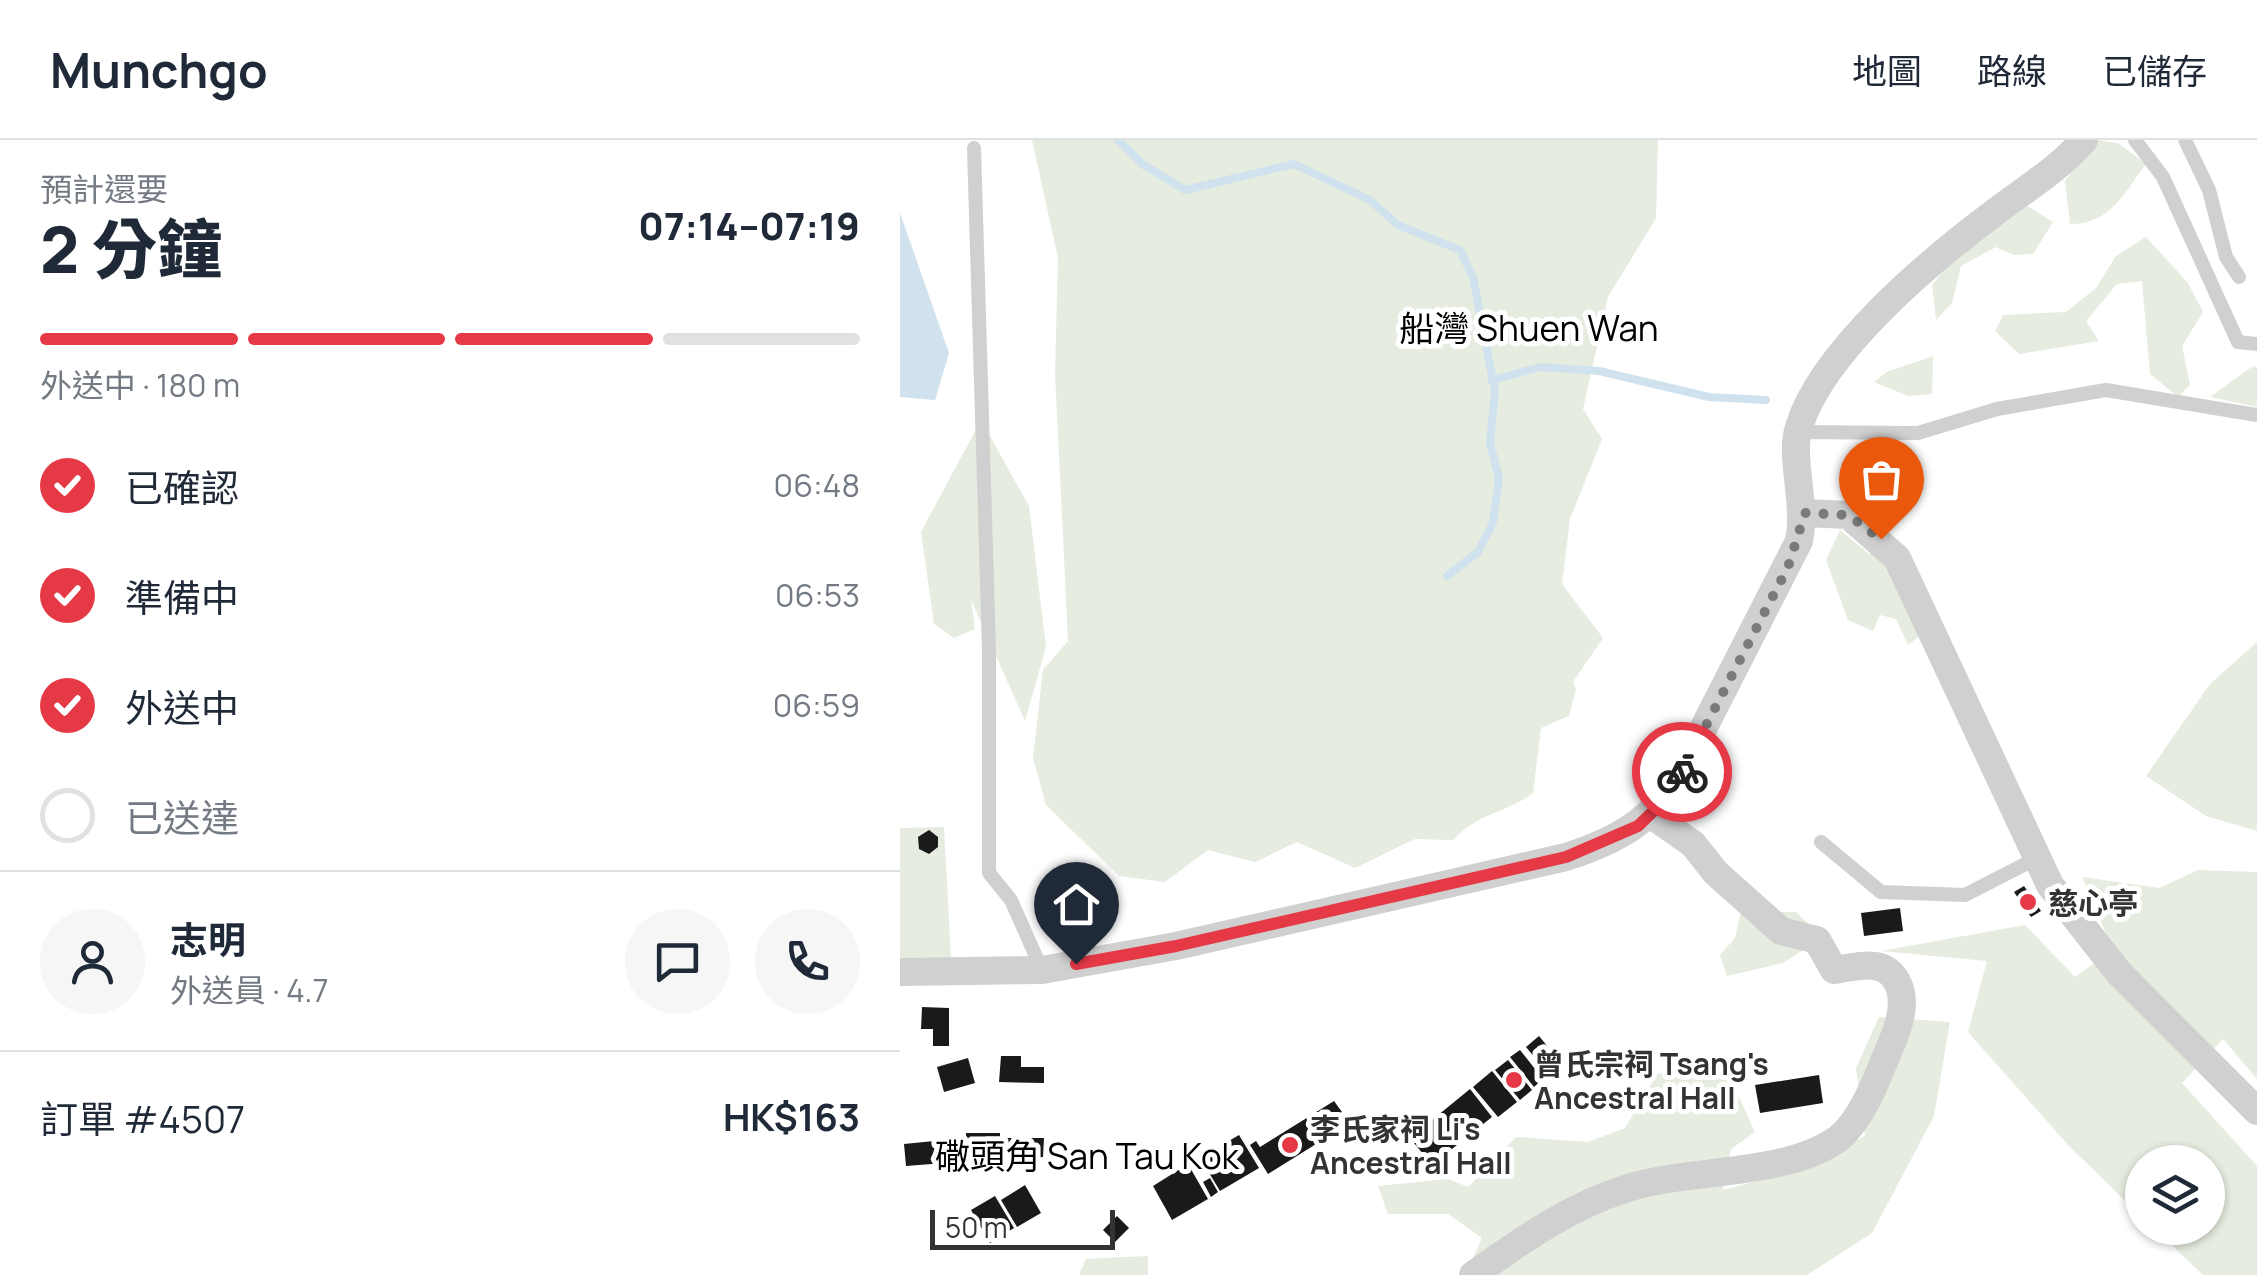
<!DOCTYPE html>
<html lang="zh-TW">
<meta charset="utf-8">
<style>
:root{--surface:#fff;--page:#f6f6f7;--text:#1f2937;--muted:#747a83;--line:#e0e1e3;--accent:#e63946}
body{margin:0;font-family:Manrope,"Noto Sans TC",sans-serif;background:var(--page);color:var(--text);height:100vh;display:flex;flex-direction:column;font-size:38px;white-space:nowrap}
*{box-sizing:border-box;margin:0}
p{font-size:32px;color:var(--muted)}
.icon{flex:none;width:55px;height:55px;fill:none;stroke:currentColor;stroke-width:2;stroke-linecap:round;stroke-linejoin:round}
.map{position:relative;flex:1;overflow:hidden}
.sheet{display:flex;flex-direction:column;background:var(--surface);width:900px}
.sheet>*{flex:none}
.fabs{position:absolute;left:1225px;top:1005px;display:grid;gap:20px}
.fabs a{display:grid;place-items:center;width:100px;height:100px;border-radius:50%;background:var(--surface);box-shadow:0 2px 8px #0004;font-size:50px}
.scale{position:absolute;left:30px;bottom:25px;width:185px;box-sizing:border-box;padding-left:10px;border:5px solid #333;border-top:0;font-size:28px;line-height:35px;white-space:nowrap;color:#333;-webkit-text-stroke:8px #fff;paint-order:stroke}
.pin{position:absolute;display:grid;place-items:center;width:85px;height:85px;color:#fff;margin:-102px -42px;border-radius:50% 50% 50% 0;rotate:-45deg;box-shadow:0 0 10px #0007}
.pin .icon{rotate:45deg}
.courier{position:absolute;display:grid;place-items:center;width:100px;height:100px;margin:-50px;border:8px solid #e63946;border-radius:50%;background:#fff;color:#222;box-shadow:0 2px 12px #0007}
.overview em{font-style:normal;font-weight:800}
.overview div{display:flex;flex-direction:column-reverse}
.overview{display:flex;align-items:center;justify-content:space-between;height:170px;padding:0 40px}
h1{font-size:65px;font-weight:800;line-height:75px}
.bar{display:grid;grid-template-columns:repeat(4,1fr);gap:15px 10px;align-content:center;height:120px;padding:0 40px}
.bar i{height:12px;border-radius:8px;background:var(--line)}
.bar .current{background:var(--accent)}
.bar p{grid-column:span 4}
.line{display:flex;align-items:center;gap:25px;padding:0 40px;border-top:2px solid var(--line)}
.line div{flex:1}
.round{display:grid;place-items:center;flex:none;width:105px;height:105px;border-radius:52px;background:var(--page)}
ol{padding:0 40px;list-style:none}
li{display:flex;align-items:center;gap:30px;height:110px}
li p{margin-inline-start:auto}
li .icon{padding:10px;border-radius:50%;background:var(--accent);color:#fff;stroke-width:4}
li:last-child{color:var(--muted)}
li i{width:55px;height:55px;border:5px solid var(--line);border-radius:50%}
header{display:flex;align-items:center;gap:60px;box-sizing:border-box;height:140px;padding:0 50px;background:var(--surface);border-bottom:2px solid var(--line)}
header strong{font-size:48px}
nav{display:flex;gap:55px;margin-inline-start:auto;font-size:35px}
main{display:flex;flex:1;min-height:0}
.map>svg:first-child{display:block}
.green{fill:#e6ecdf}
.water{fill:#cfe2ee}
.lines{fill:none;stroke-linecap:round;stroke-linejoin:round}
.stream{stroke:#cfe2ee;stroke-width:8}
.building{fill:#1a1a1a}
.lane{stroke:#d0d0d0;stroke-width:14}
.street{stroke:#d0d0d0;stroke-width:28}
.done{stroke:#7a7a7a;stroke-width:10;stroke-dasharray:0 18}
.route{stroke:#e63946;stroke-width:12}
.poi-dot{fill:#e63946;stroke:#fff;stroke-width:4}
.labels{text-anchor:middle;dominant-baseline:central;stroke-width:10;stroke-linejoin:round;paint-order:stroke}
.poi-label{font-size:30px;font-weight:bold;fill:#333;stroke:#fff;text-anchor:start}
.quarter-label{font-size:35px;fill:#000;stroke:#fff}
</style>
<header>
<strong>Munchgo</strong>
<nav><a>地圖</a><a>路線</a><a>已儲存</a></nav>
</header>
<main>
<section class="sheet">
<div class="overview"><div><h1>2 分鐘</h1><p>預計還要</p></div><em>07:14–07:19</em></div>
<div class="bar"><i class="current"></i><i class="current"></i><i class="current"></i><i></i><p>外送中 · 180 m</p></div>
<ol>
<li><svg class="icon" aria-label="check" viewBox="0 0 24 24"><path d="M5 12l5 5 9-10"/></svg>已確認<p>06:48</p></li>
<li><svg class="icon" aria-label="check" viewBox="0 0 24 24"><path d="M5 12l5 5 9-10"/></svg>準備中<p>06:53</p></li>
<li><svg class="icon" aria-label="check" viewBox="0 0 24 24"><path d="M5 12l5 5 9-10"/></svg>外送中<p>06:59</p></li>
<li><i></i>已送達</li>
</ol>
<div class="line" style="height:180px"><a class="round"><svg class="icon" aria-label="person" viewBox="0 0 24 24"><circle cx="12" cy="8" r="4"/><path d="M4 21q1-7 8-7t8 7"/></svg></a><div><b>志明</b><p>外送員 · 4.7</p></div><a class="round"><svg class="icon" aria-label="chat" viewBox="0 0 24 24"><path d="M4 5h16v11H9l-5 4z"/></svg></a><a class="round"><svg class="icon" aria-label="phone" viewBox="0 0 24 24"><path d="M5 4h4l2 5-3 2q2 4 5 5l2-3 5 2v4C11 20 4 13 5 4z"/></svg></a></div>
<div class="line" style="height:130px"><div>訂單 #4507</div><b>HK$163</b></div>
</section>
<div class="map">
<svg width="1357" height="1135" viewBox="0 0 1357 1135">
<rect width="100%" height="100%" fill="#fff"/>
<g class="green">
<path d="M 132,0 L 758,0 L 756,78 L 708,157 L 683,269 L 702,299 L 670,379 L 662,444 L 703,498 L 673,542 L 676,549 L 669,576 L 641,588 L 633,653 C 603,675 581,671 553,700 L 515,699 L 455,728 L 397,702 L 355,722 L 308,710 L 265,742 L 219,736 L 146,665 L 133,618 L 143,530 L 168,501 L 155,233 L 158,118 Z"/>
<path d="M 1196,0 L 1218,3 L 1246,24 C 1223,54 1211,84 1170,84 L 1165,41 Z"/>
<path d="M 1123,63 L 1153,82 L 1133,114 L 1114,115 L 1096,107 L 1061,126 L 1052,163 L 1036,180 L 1032,145 L 1058,112 Z"/>
<path d="M 1246,97 L 1288,143 L 1303,172 L 1282,206 L 1290,245 L 1278,257 L 1250,234 L 1242,141 L 1217,144 L 1186,181 L 1199,201 L 1119,214 L 1095,191 L 1103,175 L 1166,172 L 1196,148 L 1216,116 Z"/>
<path d="M 1033,216 L 1032,254 L 1008,256 L 974,242 L 987,232 Z"/>
<path d="M 1353,226 L 1357,227 L 1357,267 L 1310,257 Z"/>
<path d="M 81,280 L 129,366 L 146,507 L 125,581 L 71,460 L 75,489 L 54,498 L 34,484 L 21,392 Z"/>
<path d="M 940,390 L 969,414 L 994,407 L 1037,482 L 1008,505 L 996,479 L 980,475 L 973,491 L 948,480 L 926,420 Z"/>
<path d="M 1357,502 L 1357,691 L 1306,676 L 1246,636 L 1310,544 Z"/>
<path d="M 800,620 L 801,662 L 788,662 L 769,640 Z"/>
<path d="M 44,687 L 51,819 L 0,819 L 0,688 Z"/>
<path d="M 1298,730 L 1357,732 L 1357,939 L 1323,899 L 1282,943 L 1357,1026 L 1357,1135 L 1303,1135 L 1254,1088 L 1308,1088 L 1308,1022 L 1242,1022 L 1242,1077 L 1168,1005 L 1068,892 L 1087,821 L 981,811 L 1125,785 L 1175,837 L 1213,810 L 1182,737 L 1259,748 Z"/>
<path d="M 842,766 L 867,772 L 896,772 L 910,785 L 908,807 L 883,823 L 827,836 L 820,815 L 835,798 Z"/>
<path d="M 979,877 L 1050,882 L 1034,976 L 972,1093 L 907,1135 L 565,1135 L 582,1098 L 548,1074 L 488,1074 L 478,1046 L 548,1039 L 568,1047 L 616,997 L 688,1002 L 725,988 L 757,934 L 821,918 L 855,992 L 831,1009 L 823,1050 L 886,1033 L 965,996 L 956,928 Z"/>
<path d="M 248,1116 L 248,1135 L 179,1135 L 186,1119 Z"/>
</g>
<path class="water" d="M 0,73 L 49,213 L 35,260 L 0,257 Z"/>
<g class="lines">
<g class="stream">
<path d="M 218,0 L 242,24 L 285,50 L 394,24 L 470,60 L 498,85 L 560,110 L 573,137 L 595,251 L 590,303 L 599,338 L 593,383 L 578,412 L 547,436"/>
<path d="M 592,240 L 640,227 L 699,231 L 809,257 L 866,260"/>
</g>
</g>
<g class="building">
<path d="M 29,690 L 38,697 L 38,707 L 29,714 L 19,709 L 18,697 Z"/>
<path d="M 1124,746 L 1141,771 L 1131,777 L 1114,752 Z"/>
<path d="M 1000,768 L 1003,791 L 964,796 L 961,773 Z"/>
<path d="M 22,867 L 49,868 L 49,906 L 33,906 L 33,889 L 21,889 Z"/>
<path d="M 639,896 L 662,924 L 649,935 L 626,907 Z"/>
<path d="M 620,910 L 643,939 L 634,947 L 610,917 Z"/>
<path d="M 101,916 L 121,916 L 121,927 L 144,927 L 144,943 L 99,942 Z"/>
<path d="M 68,918 L 75,943 L 44,952 L 37,927 Z"/>
<path d="M 608,920 L 632,950 L 620,960 L 595,930 Z"/>
<path d="M 592,931 L 617,962 L 598,977 L 573,947 Z"/>
<path d="M 919,935 L 923,963 L 860,973 L 855,945 Z"/>
<path d="M 570,949 L 592,977 L 532,1025 L 510,998 Z"/>
<path d="M 434,961 L 442,972 L 422,985 L 429,996 L 368,1034 L 350,1005 L 356,1001 L 360,1007 Z"/>
<path d="M 66,993 L 100,993 L 100,1021 L 74,1022 L 73,1008 L 66,1008 Z"/>
<path d="M 339,995 L 359,1028 L 320,1051 L 300,1018 Z"/>
<path d="M 107,998 L 144,998 L 143,1017 L 107,1020 Z"/>
<path d="M 44,1000 L 45,1023 L 6,1026 L 4,1004 Z"/>
<path d="M 288,1024 L 308,1059 L 272,1080 L 253,1046 Z"/>
<path d="M 310,1038 L 318,1052 L 311,1057 L 303,1042 Z"/>
<path d="M 125,1045 L 141,1073 L 117,1087 L 101,1060 Z"/>
<path d="M 95,1056 L 114,1088 L 90,1103 L 71,1070 Z"/>
<path d="M 217,1076 L 229,1088 L 215,1102 L 203,1090 Z"/>
</g>
<g class="lines">
<g class="lane">
<path d="M 1235,0 L 1263,37 L 1338,202 L 1357,204"/>
<path d="M 1285,0 L 1309,50 L 1326,117 L 1339,137"/>
<path d="M 74,8 L 89,510 L 89,733 L 111,760 L 142,830"/>
<path d="M 897,292 L 1018,293 L 1097,269 L 1206,250 L 1357,275"/>
<path d="M 921,702 L 981,752 L 1065,755 L 1137,718"/>
</g>
<g class="street">
<path d="M 905,373 L 948,375 L 997,418 L 1150,745 L 1219,833 L 1357,971"/>
<path d="M 0,832 L 142,830 L 276,806 L 666,717 C 716,701 753,681 780,634 L 899,401 C 907,362 889,318 899,287 C 922,211 1031,120 1094,73 C 1124,50 1159,29 1184,0"/>
<path d="M 573,1135 C 621,1101 668,1067 725,1049 C 787,1028 887,1037 939,998 C 960,981 975,944 985,919 C 994,898 1008,869 999,846 C 987,817 960,826 934,830 L 917,800 L 881,791 L 816,733 L 793,704 L 750,674"/>
</g>
</g>
<g class="lines">
<path class="done" d="M 782,632 L 888,427 L 905,373 L 948,375 L 981,399"/>
<path class="route" d="M 176,824 L 276,806 L 666,717 L 738,686 L 766,659 L 782,632"/>
</g>
<g class="poi-dot">
<circle cx="1128" cy="762" r="10"/>
<circle cx="614" cy="940" r="10"/>
<circle cx="390" cy="1005" r="10"/>
</g>
<g class="labels">
<g class="poi-label">
<text x="1148" y="762">慈心亭</text>
<text x="634" y="923">曾氏宗祠 Tsang's<tspan x="634" dy="34">Ancestral Hall</tspan></text>
<text x="410" y="988">李氏家祠 Li's<tspan x="410" dy="34">Ancestral Hall</tspan></text>
</g>
<g class="quarter-label">
<text x="629" y="188">船灣 Shuen Wan</text>
<text x="187" y="1016">䃟頭角 San Tau Kok</text>
</g>
</g>
</svg>
<div class="fabs">
<a><svg class="icon" aria-label="layers" viewBox="0 0 24 24"><path d="M12 4l9 5-9 5-9-5zM3 14l9 5 9-5"/></svg></a>
</div>
<div class="scale">50 m</div>
<div class="pin" style="left:981px;top:399px;background:#ea580c"><svg class="icon" aria-label="bag" viewBox="0 0 24 24"><path d="M5 8h14l-1 12H6zM9 8a3 3 0 0 1 6 0"/></svg></div>
<div class="pin" style="left:176px;top:824px;background:#1f2937"><svg class="icon" aria-label="home" viewBox="0 0 24 24"><path d="M3 11l9-7 9 7M6 9v11h12V9"/></svg></div>
<div class="courier" style="left:782px;top:632px"><svg class="icon" aria-label="bike" viewBox="0 0 24 24"><circle cx="6" cy="16" r="4"/><circle cx="18" cy="16" r="4"/><path d="M6 16l4-8h5l3 8M10 8l3 8H6M13 5h3"/></svg></div>
</div>
</main>
